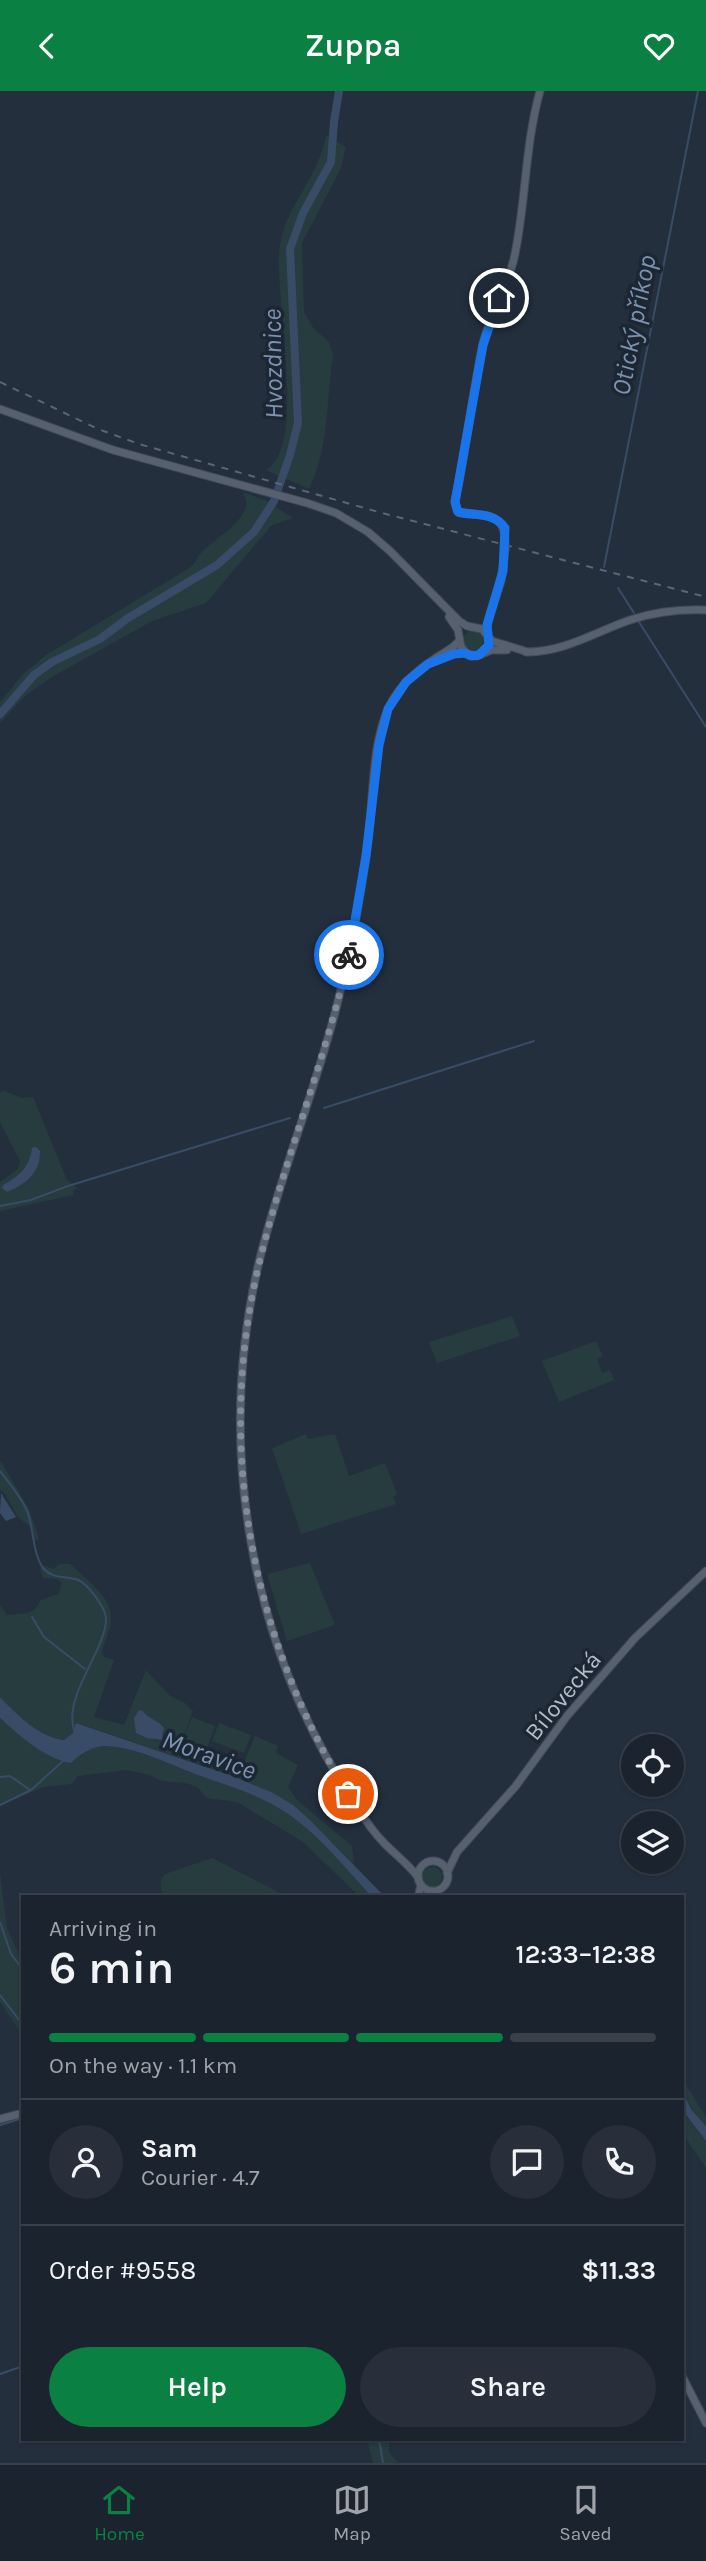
<!DOCTYPE html>
<meta charset="utf-8">
<style>
:root{--surface:#1b232e;--page:#282f3a;--text:#f1f3f6;--muted:#a0a4aa;--line:#39404a;--accent:#0b8043}
body{margin:0;font-family:Karla,sans-serif;background:var(--page);color:var(--text);height:100vh;display:flex;flex-direction:column;font-size:26px;white-space:nowrap}
*{box-sizing:border-box;margin:0}
p{font-size:23px;color:var(--muted)}
.icon{flex:none;width:38px;height:38px;fill:none;stroke:currentColor;stroke-width:2;stroke-linecap:round;stroke-linejoin:round}
.map{position:relative;flex:1;overflow:hidden}
.side{position:absolute;left:21px;top:1804px;width:663px;height:546px;display:flex;flex-direction:column;background:var(--surface);border-radius:0px;box-shadow:0 2px 5px #0004,0 0 0 2px var(--line)}
.side>*{flex:none}
.buttons{position:absolute;left:621px;top:1643px;display:grid;gap:14px}
.buttons a{display:grid;place-items:center;width:63px;height:63px;border-radius:50%;background:var(--surface);box-shadow:0 2px 5px #0004,0 0 0 2px var(--line);font-size:35px}
.pin{position:absolute;display:grid;place-items:center;width:60px;height:60px;color:#fff;margin:-30px;border:4px solid #fff;border-radius:50%;box-shadow:0 2px 7px #0007}
.courier{position:absolute;display:grid;place-items:center;width:70px;height:70px;margin:-35px;border:5px solid #1a73e8;border-radius:50%;background:#fff;color:#222;box-shadow:0 2px 9px #0007}
.headline em{font-style:normal;font-weight:600}
.headline div{display:flex;flex-direction:column-reverse}
.headline{display:flex;align-items:center;justify-content:space-between;height:119px;padding:0 28px}
h1{font-size:46px;font-weight:600;line-height:52px}
.bar{display:grid;grid-template-columns:repeat(4,1fr);gap:10px 7px;align-content:center;height:84px;padding:0 28px}
.bar i{height:9px;border-radius:5px;background:var(--line)}
.bar .active{background:var(--accent)}
.bar p{grid-column:span 4}
.line{display:flex;align-items:center;gap:18px;padding:0 28px;border-top:2px solid var(--line)}
.line div{flex:1}
.round{display:grid;place-items:center;flex:none;width:74px;height:74px;border-radius:37px;background:var(--page)}
.cta{display:flex;gap:14px;margin-top:auto;padding:14px 28px}
.cta a{flex:1;height:80px;border-radius:42px;background:var(--accent);color:#fff;font-size:28px;font-weight:600;line-height:80px;text-align:center}
.cta a+a{background:var(--page);color:var(--text)}
header{display:flex;justify-content:space-between;align-items:center;height:91px;padding:0 28px;background:var(--accent);color:#fff;font-size:32px;font-weight:600}
.menu{display:flex;justify-content:space-around;align-items:center;height:98px;border-top:2px solid var(--line);background:var(--surface);font-size:19px;color:var(--muted)}
.menu a{display:grid;justify-items:center;gap:4px}
.menu .active{color:var(--accent)}
.map>svg:first-child{display:block}
.green{fill:#263c3f;fill-rule:evenodd}
.water{fill:#394c67}
.lines{fill:none;stroke-linecap:round;stroke-linejoin:round}
.stream{stroke:#394c67;stroke-width:2}
.river{stroke:#394c67;stroke-width:8}
.major-casing{stroke:#414a57;stroke-width:9}
.major{stroke:#56606e;stroke-width:7}
.rail{stroke:#5a6575;stroke-width:2;stroke-dasharray:7 7;stroke-linecap:butt}
.major-bridge-casing{stroke:#414a57;stroke-width:9;stroke-linecap:butt}
.major-bridge{stroke:#56606e;stroke-width:7}
.done{stroke:#828b98;stroke-width:7;stroke-dasharray:0 12.6}
.route{stroke:#1a73e8;stroke-width:9}
.labels{text-anchor:middle;dominant-baseline:central;stroke-width:7;stroke-linejoin:round;paint-order:stroke}
.street-label{font-size:24px;fill:#b4bcc9;stroke:#1d2633}
.water-label{font-size:26px;font-style:italic;fill:#7c92b1;stroke:#1d2633}
</style>
<header><svg class="icon" aria-label="back" viewBox="0 0 24 24"><path d="M15 5l-7 7 7 7"/></svg>Zuppa<svg class="icon" aria-label="heart" viewBox="0 0 24 24"><path d="M12 20l-8-8c-3-5 5-10 8-4 3-6 11-1 8 4z"/></svg></header>
<div class="map">
<svg width="706" height="2372" viewBox="0 0 706 2372">
<rect width="100%" height="100%" fill="#242f3e"/>
<g class="green">
<path d="M 326,44 L 346,56 L 341,77 L 302,152 L 304,221 L 314,238 L 329,251 L 333,264 C 326,309 330,355 309,398 L 266,379 C 309,354 272,199 280,153 C 287,113 320,84 326,44 Z"/>
<path d="M 242,401 L 265,409 L 293,427 L 272,434 L 206,512 L 152,530 L 50,587 L 25,605 L 0,632 L 0,611 L 23,583 L 46,564 L 191,476 C 195,472 197,466 201,462 C 213,448 261,423 242,401 Z"/>
<circle cx="474" cy="550" r="11"/>
<path d="M 4,1000 L 22,1007 L 33,1006 L 67,1089 L 77,1097 L 73,1100 L 74,1104 L 0,1120 L 0,1091 L 18,1078 L 20,1070 L 0,1031 L 0,1001 ZM 32,1057 L 40,1060 C 41,1079 24,1094 7,1101 L 2,1096 L 3,1094 C 19,1086 29,1076 32,1057 Z"/>
<path d="M 512,1225 L 520,1245 L 437,1272 L 429,1251 Z"/>
<path d="M 596,1250 L 603,1265 L 597,1268 L 602,1282 L 610,1279 L 614,1289 L 559,1311 L 542,1270 Z"/>
<path d="M 306,1343 L 308,1348 L 335,1343 L 349,1385 L 385,1372 L 397,1403 L 393,1406 L 396,1413 L 301,1443 L 272,1357 Z"/>
<path d="M 0,1369 L 29,1418 L 39,1448 L 35,1449 L 32,1437 L 18,1426 L 5,1403 L 0,1399 Z"/>
<path d="M 310,1472 L 335,1534 L 287,1550 L 267,1483 Z"/>
<path d="M 59,1473 L 70,1473 L 75,1477 C 89,1491 113,1507 111,1530 C 110,1540 104,1551 102,1561 L 104,1566 L 114,1569 L 94,1626 L 124,1634 L 146,1579 L 170,1605 L 185,1612 L 193,1620 L 182,1650 L 164,1644 L 164,1637 L 139,1619 L 134,1627 L 155,1649 L 176,1651 L 250,1681 L 242,1676 L 255,1645 L 278,1655 L 276,1662 L 298,1674 L 288,1696 L 298,1710 L 352,1755 L 354,1773 L 310,1729 L 201,1674 L 77,1632 L 73,1642 L 64,1649 C 38,1646 18,1624 0,1606 L 0,1514 L 7,1524 L 28,1522 L 35,1518 L 41,1509 L 58,1503 L 62,1492 L 57,1488 L 43,1487 L 40,1478 L 42,1474 L 54,1478 Z"/>
<path d="M 192,1626 L 215,1635 L 207,1657 L 183,1648 Z"/>
<path d="M 0,1627 L 47,1663 L 71,1672 C 79,1664 91,1656 103,1655 C 133,1655 167,1672 195,1683 C 227,1695 261,1703 288,1723 C 320,1745 346,1778 372,1806 L 360,1806 L 303,1751 L 237,1711 L 207,1707 L 197,1696 L 186,1692 L 162,1690 L 150,1684 L 127,1679 L 78,1685 L 72,1693 L 43,1696 L 0,1715 Z"/>
<path d="M 219,1632 L 251,1644 L 244,1662 L 212,1650 Z"/>
<path d="M 212,1767 L 288,1806 L 163,1806 C 161,1797 158,1790 165,1783 Z"/>
<circle cx="432" cy="1786" r="10"/>
<path d="M 0,1782 L 7,1837 L 23,1873 L 23,1945 L 0,1911 Z"/>
<path d="M 682,1988 L 706,2026 L 706,2035 C 693,2020 683,2008 682,1988 Z"/>
<path d="M 682,2020 L 706,2050 L 706,2077 L 683,2043 Z"/>
<path d="M 367,2349 L 389,2349 L 389,2361 L 398,2372 L 373,2372 Z"/>
</g>
<g class="water">
<path d="M 36,1056 L 40,1060 C 41,1081 25,1094 7,1101 L 2,1097 L 3,1094 C 19,1085 29,1077 32,1057 Z"/>
<path d="M 1,1402 L 16,1426 L 6,1430 L 0,1422 Z"/>
<path d="M 0,1606 C 18,1624 38,1646 64,1649 L 73,1642 L 76,1632 L 232,1685 L 273,1702 L 293,1714 L 310,1729 L 385,1806 L 372,1806 C 346,1778 320,1745 288,1723 C 260,1703 227,1695 195,1683 C 167,1672 133,1655 103,1655 C 91,1656 79,1664 71,1672 C 45,1668 19,1644 0,1627 Z"/>
<path d="M 139,1619 L 143,1620 C 148,1628 158,1629 164,1637 L 162,1649 L 147,1647 L 136,1642 L 134,1627 Z"/>
<path d="M 683,2001 L 691,2018 L 706,2035 L 706,2050 L 683,2020 Z"/>
</g>
<g class="lines">
<g class="stream">
<path d="M 604,476 L 698,0"/>
<path d="M 618,497 L 634,522"/>
<path d="M 639,531 L 706,636"/>
<path d="M 324,1017 L 534,950"/>
<path d="M 0,1115 L 31,1109 L 68,1095 L 290,1027"/>
<path d="M 0,1380 C 9,1392 21,1406 27,1420 C 34,1437 32,1461 43,1477 C 52,1488 66,1485 78,1489 C 88,1493 105,1516 106,1527 C 107,1558 63,1604 74,1639"/>
<path d="M 32,1526 L 44,1546 L 85,1578"/>
<path d="M 0,1686 L 10,1685 L 30,1699"/>
<path d="M 0,1714 L 31,1699 L 63,1670"/>
<path d="M 0,1831 L 11,1863 L 23,1879"/>
<path d="M 0,1904 L 23,1934"/>
<path d="M 0,2034 L 23,2027"/>
<path d="M 0,2283 L 23,2275"/>
<path d="M 379,2348 L 383,2372"/>
</g>
<path class="river" d="M 0,623 L 34,584 L 52,571 L 100,548 L 128,527 L 217,474 L 254,441 L 274,410 L 290,364 L 298,332 L 290,158 L 303,122 L 331,71 L 334,31 L 339,0"/>
<defs>
<g id="major">
<path d="M 0,318 L 113,359 L 307,412 L 336,422 L 368,441 L 390,460 L 459,530 L 467,535 L 482,538 L 492,550 L 528,561"/>
<path d="M 505,450 C 505,420 483,425 460,422 L 457,419 L 455,411 C 466,359 472,305 483,253 C 490,222 509,195 515,163 C 526,109 525,54 540,0"/>
<path d="M 449,526 L 458,539 L 461,556 L 467,563 L 477,565 L 491,559 L 507,559"/>
<path d="M 487,543 L 488,530 L 501,490 L 505,459"/>
<path d="M 526,561 C 565,561 595,541 630,529 C 655,521 680,518 706,519"/>
<circle cx="433" cy="1785" r="15"/>
<path d="M 447,1782 L 457,1761 L 515,1696 L 567,1625 L 635,1547 L 706,1480"/>
<path d="M 418,1786 C 409,1774 396,1764 385,1753 C 374,1742 365,1729 357,1716 C 250,1557 215,1357 259,1171 C 280,1084 315,1001 337,914 C 351,860 361,805 368,750 C 374,707 371,650 391,612 C 401,593 416,581 433,569 C 442,562 452,559 459,550"/>
<path d="M 418,1806 L 421,1794"/>
<path d="M 0,2028 L 23,2022"/>
<path d="M 682,2285 L 706,2332"/>
</g>
</defs>
<use href="#major" class="major-casing"/>
<use href="#major" class="major"/>
<path class="rail" d="M 0,291 L 98,338 L 139,353 L 382,422 L 706,506"/>
<defs>
<path id="major-bridge" d="M 505,459 L 505,450"/>
</defs>
<use href="#major-bridge" class="major-bridge-casing"/>
<use href="#major-bridge" class="major-bridge"/>
</g>
<g class="lines">
<path class="done" d="M 348,1703 C 250,1544 215,1352 260,1169 C 285,1066 326,968 349,864"/>
<path class="route" d="M 349,864 L 366,765 L 379,654 L 388,618 L 406,591 L 428,573 L 454,563 L 465,562 L 471,565 L 479,564 L 489,554 L 487,534 L 503,480 L 505,437 C 494,421 476,425 458,421 L 455,411 L 483,254 L 499,207"/>
</g>
<g class="labels">
<g class="street-label">
<text transform="translate(563 1605) rotate(-51)">Bílovecká</text>
</g>
<g class="water-label">
<text transform="translate(634 234) rotate(-79)">Otický příkop</text>
<text transform="translate(273 273) rotate(-91)">Hvozdnice</text>
<text transform="translate(209 1664) rotate(20)">Moravice</text>
</g>
</g>
</svg>
<div class="buttons">
<a><svg class="icon" aria-label="locate" viewBox="0 0 24 24"><circle cx="12" cy="12" r="6"/><path d="M12 2v4M12 18v4M2 12h4M18 12h4"/></svg></a>
<a><svg class="icon" aria-label="layers" viewBox="0 0 24 24"><path d="M12 4l9 5-9 5-9-5zM3 14l9 5 9-5"/></svg></a>
</div>
<div class="pin" style="left:348px;top:1703px;background:#ea580c"><svg class="icon" aria-label="bag" viewBox="0 0 24 24"><path d="M5 8h14l-1 12H6zM9 8a3 3 0 0 1 6 0"/></svg></div>
<div class="pin" style="left:499px;top:207px;background:#1f2937"><svg class="icon" aria-label="home" viewBox="0 0 24 24"><path d="M3 11l9-7 9 7M6 9v11h12V9"/></svg></div>
<div class="courier" style="left:349px;top:864px"><svg class="icon" aria-label="bike" viewBox="0 0 24 24"><circle cx="6" cy="16" r="4"/><circle cx="18" cy="16" r="4"/><path d="M6 16l4-8h5l3 8M10 8l3 8H6M13 5h3"/></svg></div>
<section class="side">
<div class="headline"><div><h1>6 min</h1><p>Arriving in</p></div><em>12:33–12:38</em></div>
<div class="bar"><i class="active"></i><i class="active"></i><i class="active"></i><i></i><p>On the way · 1.1 km</p></div>
<div class="line" style="height:126px"><a class="round"><svg class="icon" aria-label="person" viewBox="0 0 24 24"><circle cx="12" cy="8" r="4"/><path d="M4 21q1-7 8-7t8 7"/></svg></a><div><b>Sam</b><p>Courier · 4.7</p></div><a class="round"><svg class="icon" aria-label="chat" viewBox="0 0 24 24"><path d="M4 5h16v11H9l-5 4z"/></svg></a><a class="round"><svg class="icon" aria-label="phone" viewBox="0 0 24 24"><path d="M5 4h4l2 5-3 2q2 4 5 5l2-3 5 2v4C11 20 4 13 5 4z"/></svg></a></div>
<div class="line" style="height:91px"><div>Order #9558</div><b>$11.33</b></div>
<div class="cta"><a>Help</a><a>Share</a></div>
</section>
</div>
<nav class="menu">
<a class="active"><svg class="icon" aria-label="home" viewBox="0 0 24 24"><path d="M3 11l9-7 9 7M6 9v11h12V9"/></svg>Home</a>
<a><svg class="icon" aria-label="map" viewBox="0 0 24 24"><path d="M3 6l6-2 6 2 6-2v14l-6 2-6-2-6 2zM9 4v14M15 6v14"/></svg>Map</a>
<a><svg class="icon" aria-label="saved" viewBox="0 0 24 24"><path d="M7 4h10v16l-5-4-5 4z"/></svg>Saved</a>
</nav>
